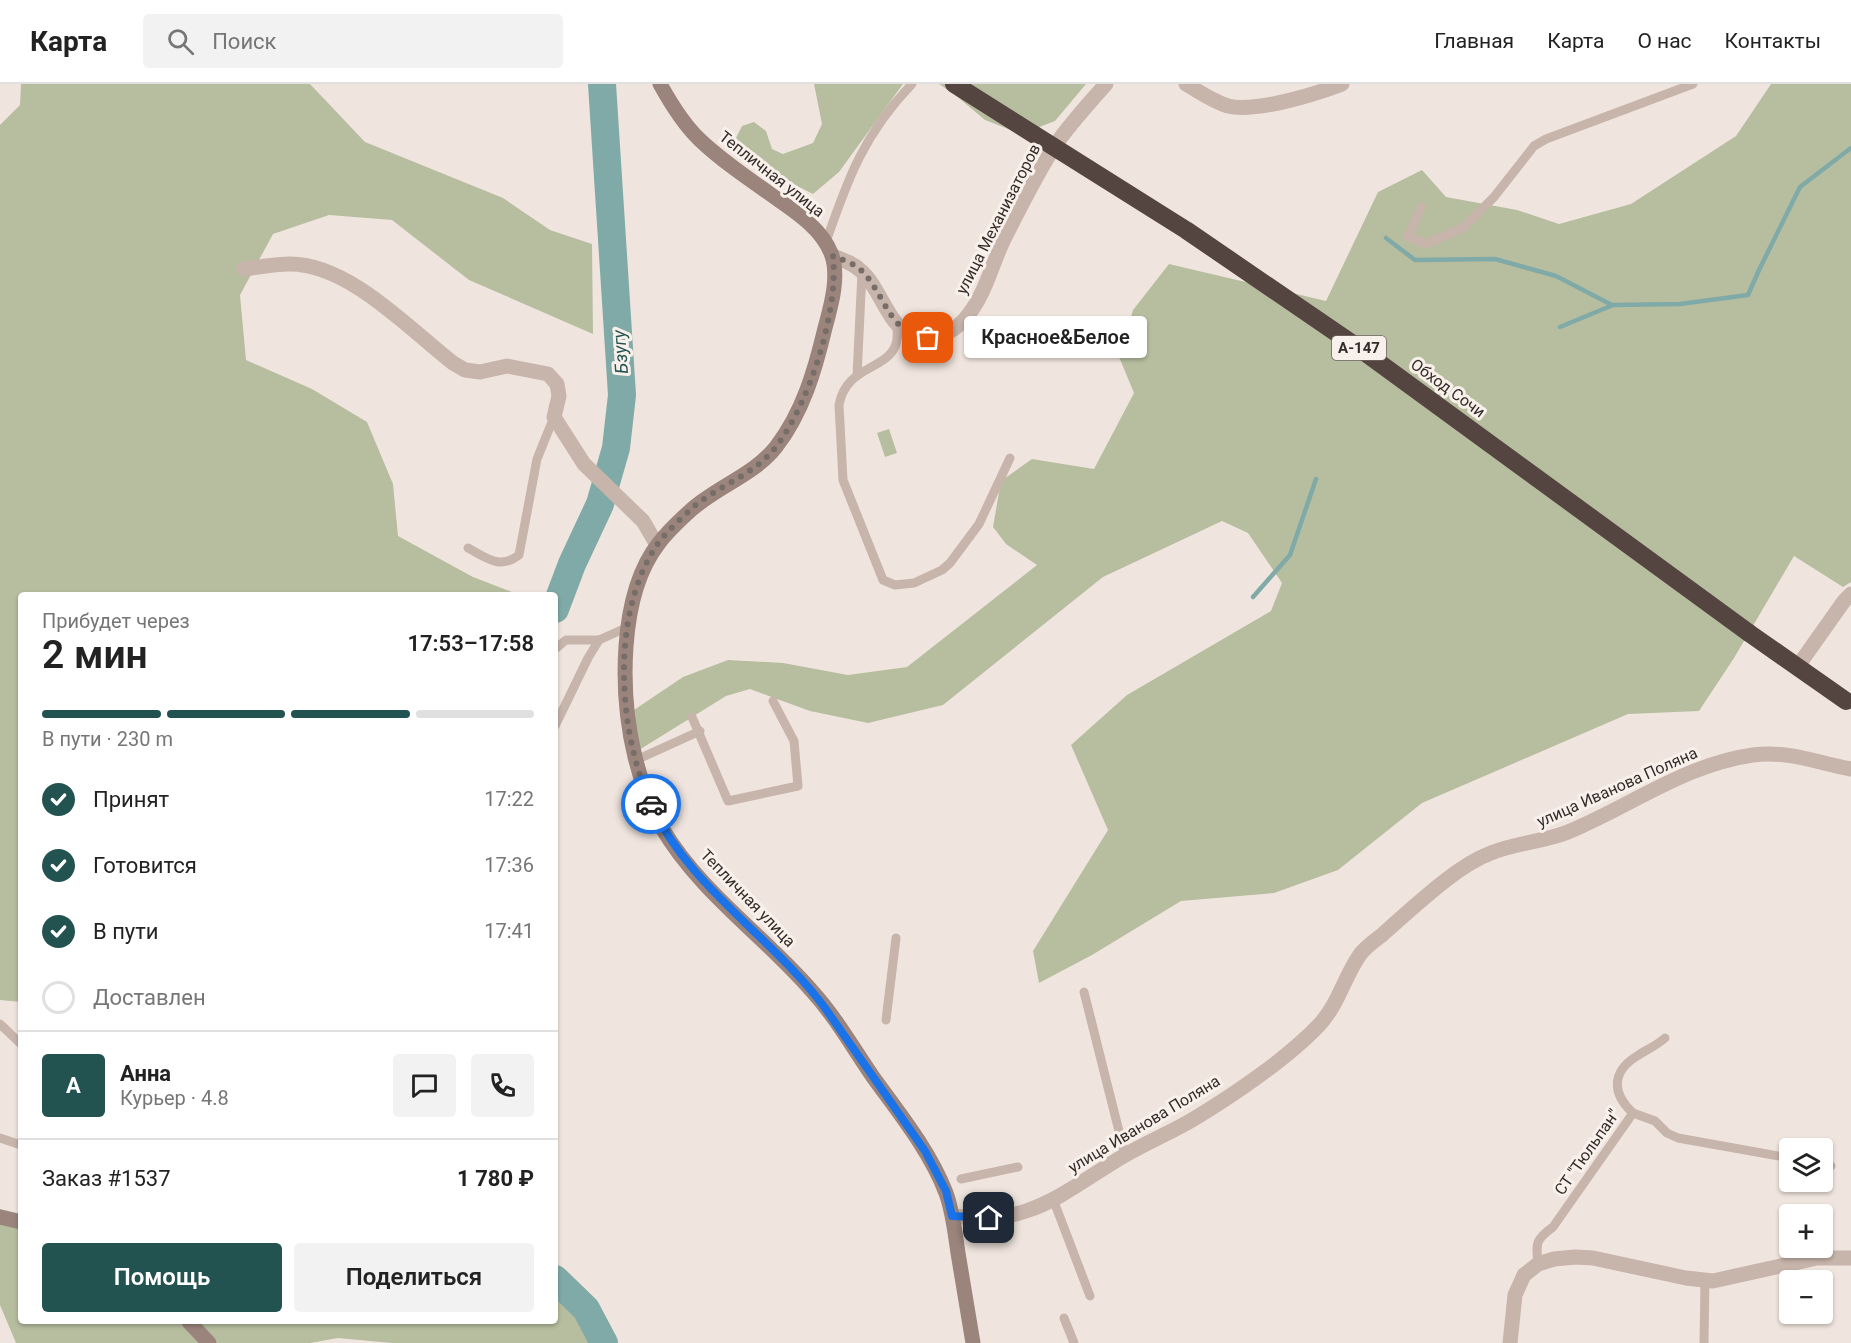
<!DOCTYPE html>
<html lang="ru">
<meta charset="utf-8">
<style>
:root{--surface:#fff;--page:#f2f2f2;--text:#222;--muted:#767676;--line:#e0e0e0;--accent:#235350}
body{margin:0;font-family:Roboto,sans-serif;background:var(--page);color:var(--text);height:100vh;display:flex;flex-direction:column;font-size:22px;white-space:nowrap}
*{box-sizing:border-box;margin:0}
p{font-size:20px;color:var(--muted)}
.icon{flex:none;width:33px;height:33px;fill:none;stroke:currentColor;stroke-width:2;stroke-linecap:round;stroke-linejoin:round}
.map{position:relative;flex:1;overflow:hidden}
.sheet{position:absolute;left:18px;top:508px;width:540px;height:732px;display:flex;flex-direction:column;background:var(--surface);border-radius:6px;box-shadow:0 2px 4px #0004}
.sheet>*{flex:none}
.tools{position:absolute;left:1779px;top:1054px;display:grid;gap:12px}
.tools a{display:grid;place-items:center;width:54px;height:54px;border-radius:6px;background:var(--surface);box-shadow:0 2px 4px #0004;font-size:30px}
.pin{position:absolute;display:grid;place-items:center;width:51px;height:51px;color:#fff;margin:-26px;border-radius:12px;box-shadow:0 3px 9px #0006}
.courier{position:absolute;display:grid;place-items:center;width:60px;height:60px;margin:-30px;border:4px solid #1a73e8;border-radius:50%;background:#fff;color:#222;box-shadow:0 2px 8px #0007}
.bubble{position:absolute;height:42px;border-radius:6px;background:var(--surface);box-shadow:0 2px 4px #0004;font-size:20px;font-weight:600;line-height:42px;text-align:center}
.summary em{font-style:normal;font-weight:600}
.summary div{display:flex;flex-direction:column-reverse}
.summary{display:flex;align-items:center;justify-content:space-between;height:102px;padding:0 24px}
h1{font-size:39px;font-weight:600;line-height:45px}
.bar{display:grid;grid-template-columns:repeat(4,1fr);gap:9px 6px;align-content:center;height:72px;padding:0 24px}
.bar i{height:8px;border-radius:4px;background:var(--line)}
.bar .current{background:var(--accent)}
.bar p{grid-column:span 4}
.line{display:flex;align-items:center;gap:15px;padding:0 24px;border-top:2px solid var(--line)}
.line div{flex:1}
.round{display:grid;place-items:center;flex:none;width:63px;height:63px;border-radius:6px;background:var(--page)}
ol{padding:0 24px;list-style:none}
li{display:flex;align-items:center;gap:18px;height:66px}
li p{margin-inline-start:auto}
li .icon{padding:6px;border-radius:50%;background:var(--accent);color:#fff;stroke-width:4}
li:last-child{color:var(--muted)}
li i{width:33px;height:33px;border:3px solid var(--line);border-radius:50%}
.primary-button{display:flex;gap:12px;margin-top:auto;padding:12px 24px}
.primary-button a{flex:1;height:69px;border-radius:6px;background:var(--accent);color:#fff;font-size:24px;font-weight:600;line-height:69px;text-align:center}
.primary-button a+a{background:var(--page);color:var(--text)}
header{display:flex;align-items:center;gap:36px;box-sizing:border-box;height:84px;padding:0 30px;background:var(--surface);border-bottom:2px solid var(--line)}
header strong{font-size:28px}
nav{display:flex;gap:33px;margin-inline-start:auto;font-size:21px}
.search{width:420px;height:54px;background:var(--page);display:flex;align-items:center;gap:15px;box-sizing:border-box;padding:0 21px;border-radius:6px;color:var(--muted);font-size:22px}
.map>svg:first-child{display:block}
.green{fill:#b7be9f}
.lines{fill:none;stroke-linecap:round;stroke-linejoin:round}
.stream{stroke:#80aaa7;stroke-width:4.5}
.river{stroke:#80aaa7;stroke-width:28}
.lane{stroke:#c7b4ab;stroke-width:9}
.street{stroke:#c7b4ab;stroke-width:15}
.secondary{stroke:#9a847c;stroke-width:15}
.highway{stroke:#554541;stroke-width:18}
.highway-bridge{stroke:#554541;stroke-width:18}
.done{stroke:#766d68;stroke-width:6;stroke-dasharray:0 10.8}
.route{stroke:#1a73e8;stroke-width:8}
.labels{text-anchor:middle;dominant-baseline:central;stroke-width:6;stroke-linejoin:round;paint-order:stroke}
.shield{fill:#f8f0ea;stroke:#706763;stroke-width:1.5}
.shield-label{font-size:15px;font-weight:bold;fill:#352c29}
.street-label{font-size:16px;fill:#352c29;stroke:#f8f0ea}
.water-label{font-size:18px;font-style:italic;fill:#235350;stroke:#f8f0ea}
</style>
<header>
<strong>Карта</strong>
<div class="search"><svg class="icon" aria-label="search" viewBox="0 0 24 24"><circle cx="10" cy="10" r="6"/><path d="M15 15l6 6"/></svg>Поиск</div>
<nav><a>Главная</a><a>Карта</a><a>О нас</a><a>Контакты</a></nav>
</header>
<div class="map">
<svg width="1851" height="1259" viewBox="0 0 1851 1259">
<rect width="100%" height="100%" fill="#f0e5de"/>
<g class="green">
<path d="M 21,0 L 310,0 L 365,58 L 503,114 L 550,146 L 592,160 L 593,250 L 469,196 L 392,136 L 329,131 L 273,150 L 240,211 L 246,276 L 312,305 L 367,338 L 393,400 L 398,452 L 473,493 L 520,511 L 21,512 L 21,918 L 0,916 L 0,41 L 20,21 Z"/>
<path d="M 814,0 L 903,0 L 839,88 L 813,110 L 738,72 L 732,62 L 742,42 L 754,38 L 766,47 L 772,65 L 783,70 L 813,59 L 822,40 Z"/>
<path d="M 939,0 L 1086,0 L 1055,37 L 1021,50 L 985,36 L 954,10 Z"/>
<path d="M 1771,0 L 1851,0 L 1851,498 L 1843,503 L 1794,472 L 1734,574 L 1699,627 L 1628,630 L 1422,719 L 1338,786 L 1274,809 L 1181,817 L 1092,871 L 1039,899 L 1033,867 L 1108,746 L 1071,661 L 1127,611 L 1271,527 L 1282,499 L 1248,449 L 1222,437 L 1103,493 L 943,621 L 868,639 L 810,627 L 750,605 L 726,612 L 639,666 L 631,628 L 683,593 L 728,576 L 783,579 L 848,591 L 907,583 L 1037,481 L 1006,460 L 993,443 L 1001,397 L 1032,375 L 1094,385 L 1134,309 L 1119,273 L 1133,226 L 1169,180 L 1326,217 L 1378,108 L 1422,86 L 1446,113 L 1517,126 L 1559,140 L 1631,120 L 1736,52 Z"/>
<path d="M 889,345 L 897,369 L 885,373 L 877,349 Z"/>
<path d="M 0,1125 L 21,1130 L 21,1238 L 555,1238 L 555,1208 L 595,1236 L 597,1259 L 392,1259 L 338,1254 L 310,1259 L 16,1259 L 0,1221 Z"/>
</g>
<g class="lines">
<g class="stream">
<path d="M 1386,154 L 1415,176 L 1495,175 L 1556,192 L 1612,221"/>
<path d="M 1560,243 L 1613,221 L 1680,220 L 1748,211 L 1759,186 L 1800,103 L 1851,64"/>
<path d="M 1253,513 L 1290,471 L 1316,395"/>
</g>
<g class="river">
<path d="M 555,525 L 572,480 L 600,420 L 616,364 L 622,311 L 602,0"/>
<path d="M 555,1195 L 586,1225 L 604,1259"/>
</g>
<g class="lane">
<path d="M 1421,123 L 1408,153 L 1426,160 L 1463,144 L 1494,113 L 1534,62 L 1546,55 L 1693,0"/>
<path d="M 826,158 C 848,94 864,50 912,0"/>
<path d="M 897,240 C 897,246 898,254 896,260 C 887,287 846,281 839,321 L 843,396 L 883,496 L 895,501 L 914,499 L 942,486 L 950,479 L 979,440 L 1010,374"/>
<path d="M 857,292 L 862,188"/>
<path d="M 468,464 C 487,474 500,486 519,471 L 537,375 L 554,333"/>
<path d="M 555,565 L 566,556 L 599,556"/>
<path d="M 692,633 L 728,717 L 798,702 L 794,657 L 773,617"/>
<path d="M 555,642 L 588,574 L 599,556 L 628,543"/>
<path d="M 636,676 L 700,647"/>
<path d="M 1084,908 L 1125,1071"/>
<path d="M 886,936 L 896,854"/>
<path d="M 0,940 L 21,960"/>
<path d="M 1633,1029 L 1655,1037 L 1667,1049 L 1678,1054 L 1790,1074"/>
<path d="M 0,1054 L 21,1061"/>
<path d="M 1822,1080 L 1831,1082"/>
<path d="M 961,1095 L 1018,1083"/>
<path d="M 1053,1115 L 1090,1212"/>
<path d="M 1538,1180 C 1536,1159 1535,1156 1553,1143 L 1633,1029 C 1612,1010 1611,988 1637,972 C 1646,966 1656,962 1665,954"/>
<path d="M 1064,1234 L 1074,1259"/>
<path d="M 1704,1259 L 1705,1197"/>
</g>
<g class="street">
<path d="M 1186,0 C 1200,8 1212,17 1228,22 C 1255,29 1316,10 1342,0"/>
<path d="M 833,172 C 843,176 853,179 861,187 C 882,205 887,243 915,253 C 932,259 952,249 964,236 C 985,213 991,182 1004,155 C 1020,124 1035,93 1054,63 C 1069,41 1088,20 1106,0"/>
<path d="M 244,185 C 259,183 275,180 290,180 C 349,180 409,245 453,279 L 465,286 L 480,288 L 507,282 L 548,290 L 557,300 L 559,312 L 554,333 L 584,380 L 643,437 L 657,461"/>
<path d="M 1798,582 L 1844,517 L 1851,510"/>
<path d="M 953,1132 C 977,1135 1003,1135 1026,1127 C 1060,1116 1091,1091 1122,1073 C 1145,1059 1170,1049 1192,1036 C 1232,1012 1288,974 1319,941 C 1338,921 1344,894 1359,872 C 1364,864 1374,857 1382,851 C 1403,832 1424,813 1446,796 C 1460,785 1475,775 1491,769 C 1515,759 1543,758 1568,748 C 1629,723 1686,680 1753,671 C 1787,666 1818,679 1851,685"/>
<path d="M 1510,1259 L 1515,1211 L 1524,1191 L 1538,1180 L 1554,1175 L 1575,1173 L 1593,1174 L 1686,1194 L 1713,1197 L 1817,1174 L 1851,1174"/>
</g>
<g class="secondary">
<path d="M 660,0 C 671,20 683,40 700,56 C 720,75 743,91 766,107 C 789,124 820,141 831,169 C 840,191 831,222 825,244 C 815,286 803,328 776,363 C 754,391 718,402 691,426 C 680,436 668,447 659,459 C 618,511 620,611 635,673 C 641,696 649,723 662,744 C 699,807 763,851 811,906 C 835,932 853,964 873,993 C 899,1029 930,1067 946,1109 C 953,1128 955,1149 958,1169 C 963,1199 968,1229 973,1259"/>
<path d="M 0,1133 L 21,1138"/>
<path d="M 189,1238 L 209,1259"/>
</g>
<path class="highway" d="M 1749,549 L 1846,617"/>
<path class="highway-bridge" d="M 954,0 L 1186,146 L 1363,267 L 1749,549"/>
</g>
<g class="lines">
<path class="done" d="M 651,720 C 618,648 610,530 657,461 C 665,449 680,436 691,425 C 717,402 753,392 775,364 C 809,321 839,227 833,172 C 843,176 854,179 862,187 C 885,210 890,252 928,254"/>
<path class="route" d="M 651,720 C 689,804 772,852 825,924 L 925,1067 L 946,1107 L 952,1132 L 989,1134"/>
</g>
<g class="labels">
<rect class="shield" x="1332" y="252" width="54" height="24" rx="4.5"/>
<g class="shield-label">
<text x="1359" y="264">А-147</text>
</g>
<g class="street-label">
<text transform="translate(772 90) rotate(38)">Тепличная улица</text>
<text transform="translate(998 135) rotate(-63)">улица Механизаторов</text>
<text transform="translate(1448 304) rotate(36)">Обход Сочи</text>
<text transform="translate(1617 703) rotate(-24)">улица Иванова Поляна</text>
<text transform="translate(748 814) rotate(46)">Тепличная улица</text>
<text transform="translate(1144 1040) rotate(-31)">улица Иванова Поляна</text>
<text transform="translate(1587 1068) rotate(-55)">СТ "Тюльпан"</text>
</g>
<g class="water-label">
<text transform="translate(620 268) rotate(-94)">Бзугу</text>
</g>
</g>
</svg>
<div class="tools">
<a><svg class="icon" aria-label="layers" viewBox="0 0 24 24"><path d="M12 4l9 5-9 5-9-5zM3 14l9 5 9-5"/></svg></a>
<a>+</a>
<a>−</a>
</div>
<div class="pin" style="left:928px;top:254px;background:#ea580c"><svg class="icon" aria-label="bag" viewBox="0 0 24 24"><path d="M5 8h14l-1 12H6zM9 8a3 3 0 0 1 6 0"/></svg></div>
<div class="pin" style="left:989px;top:1134px;background:#1f2937"><svg class="icon" aria-label="home" viewBox="0 0 24 24"><path d="M3 11l9-7 9 7M6 9v11h12V9"/></svg></div>
<div class="courier" style="left:651px;top:720px"><svg class="icon" aria-label="car" viewBox="0 0 24 24"><path d="M5 17H2v-5l4-1 3-4h7l3 4 3 1v5h-3M9 17h6M6 11h13"/><circle cx="7" cy="17" r="2"/><circle cx="17" cy="17" r="2"/></svg></div>
<div class="bubble" style="left:964px;top:232px;width:183px">Красное&amp;Белое</div>
<section class="sheet">
<div class="summary"><div><h1>2 мин</h1><p>Прибудет через</p></div><em>17:53–17:58</em></div>
<div class="bar"><i class="current"></i><i class="current"></i><i class="current"></i><i></i><p>В пути · 230 m</p></div>
<ol>
<li><svg class="icon" aria-label="check" viewBox="0 0 24 24"><path d="M5 12l5 5 9-10"/></svg>Принят<p>17:22</p></li>
<li><svg class="icon" aria-label="check" viewBox="0 0 24 24"><path d="M5 12l5 5 9-10"/></svg>Готовится<p>17:36</p></li>
<li><svg class="icon" aria-label="check" viewBox="0 0 24 24"><path d="M5 12l5 5 9-10"/></svg>В пути<p>17:41</p></li>
<li><i></i>Доставлен</li>
</ol>
<div class="line" style="height:108px"><b class="round" style="background:var(--accent);color:#fff">А</b><div><b>Анна</b><p>Курьер · 4.8</p></div><a class="round"><svg class="icon" aria-label="chat" viewBox="0 0 24 24"><path d="M4 5h16v11H9l-5 4z"/></svg></a><a class="round"><svg class="icon" aria-label="phone" viewBox="0 0 24 24"><path d="M5 4h4l2 5-3 2q2 4 5 5l2-3 5 2v4C11 20 4 13 5 4z"/></svg></a></div>
<div class="line" style="height:78px"><div>Заказ #1537</div><b>1 780 ₽</b></div>
<div class="primary-button"><a>Помощь</a><a>Поделиться</a></div>
</section>
</div>
